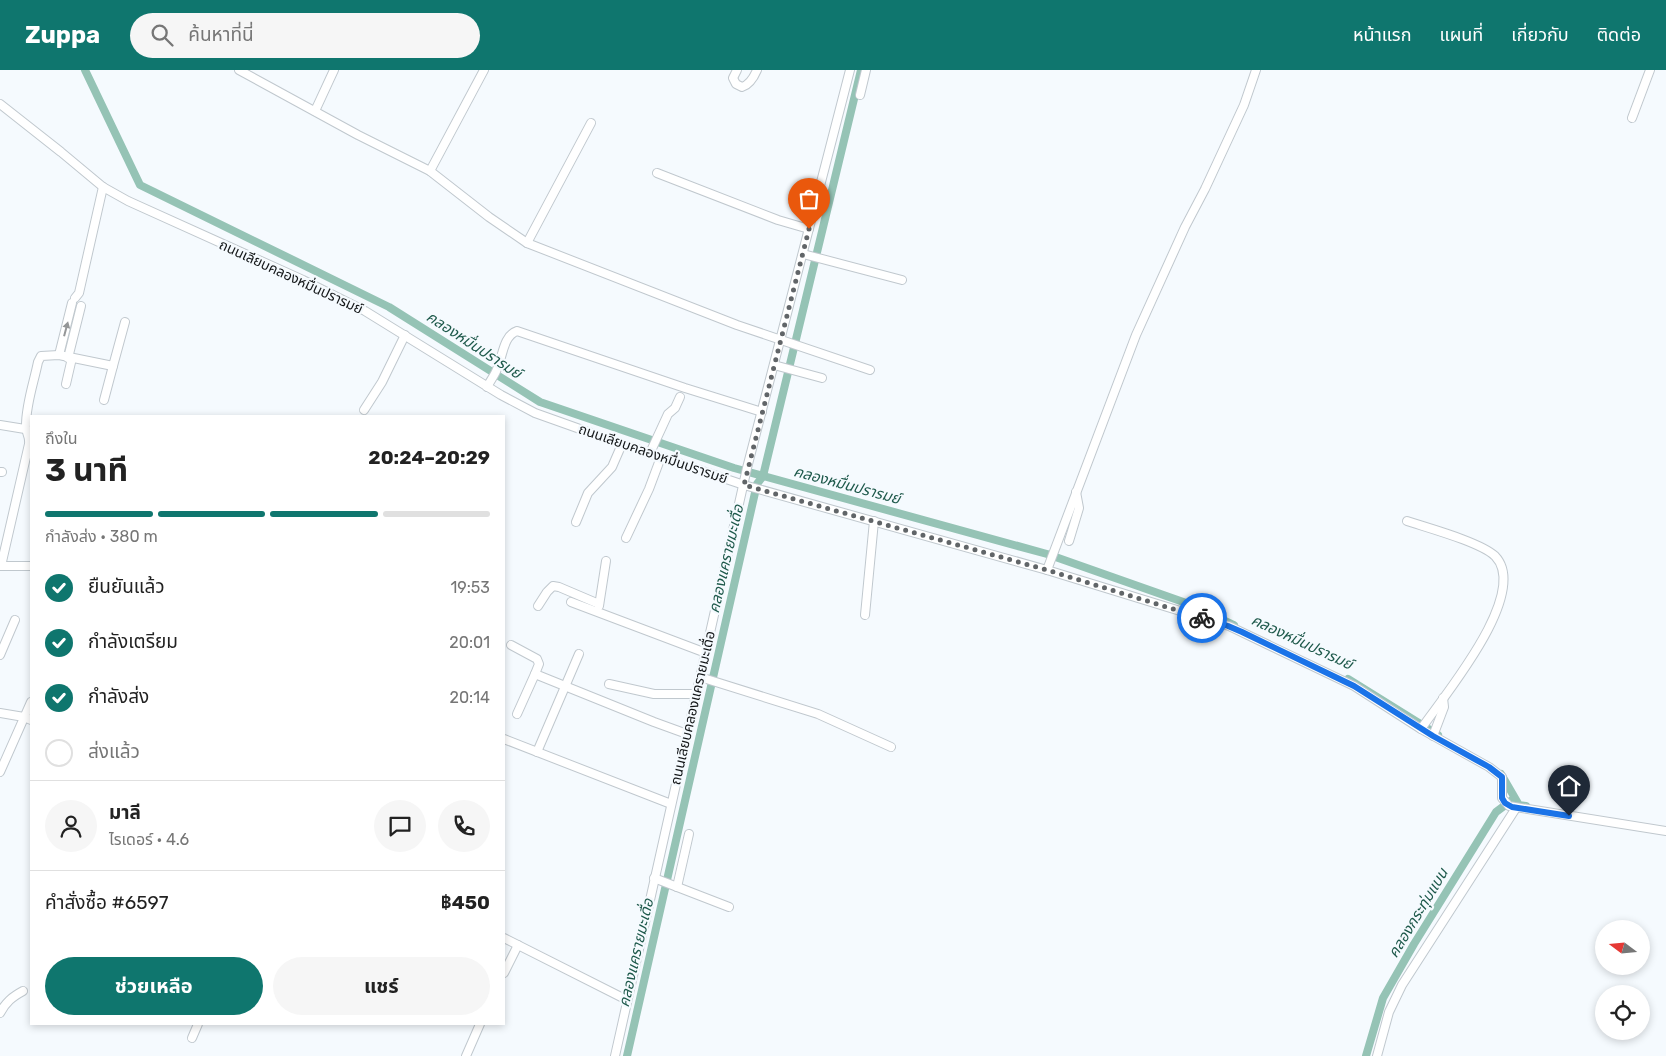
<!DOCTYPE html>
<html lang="th">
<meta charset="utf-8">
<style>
:root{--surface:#fff;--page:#f6f6f6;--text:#222;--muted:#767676;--line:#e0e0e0;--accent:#0f766e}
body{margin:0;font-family:Rubik,"Noto Sans Thai",sans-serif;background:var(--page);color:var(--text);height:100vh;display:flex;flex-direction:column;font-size:19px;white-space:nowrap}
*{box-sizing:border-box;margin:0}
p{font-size:16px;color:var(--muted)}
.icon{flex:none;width:28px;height:28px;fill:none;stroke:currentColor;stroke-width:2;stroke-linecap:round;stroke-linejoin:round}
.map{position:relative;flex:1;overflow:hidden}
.drawer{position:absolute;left:30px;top:345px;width:475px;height:610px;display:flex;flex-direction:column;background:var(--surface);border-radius:0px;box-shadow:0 2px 8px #0003}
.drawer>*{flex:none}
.needle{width:32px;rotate:286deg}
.buttons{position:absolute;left:1595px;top:850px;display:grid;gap:10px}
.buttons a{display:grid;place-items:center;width:55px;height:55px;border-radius:50%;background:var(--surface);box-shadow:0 2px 8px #0003;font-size:25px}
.pin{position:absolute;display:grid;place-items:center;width:42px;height:42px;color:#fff;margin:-51px -21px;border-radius:50% 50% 50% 0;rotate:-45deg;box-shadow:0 0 5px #0007}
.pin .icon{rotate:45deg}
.courier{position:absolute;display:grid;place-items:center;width:50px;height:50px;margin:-25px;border:4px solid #1a73e8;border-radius:50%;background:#fff;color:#222;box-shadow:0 1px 6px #0007}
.overview em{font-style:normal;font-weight:700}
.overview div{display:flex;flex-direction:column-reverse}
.overview{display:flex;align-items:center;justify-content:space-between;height:85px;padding:0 15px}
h1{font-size:32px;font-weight:700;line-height:38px}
.bar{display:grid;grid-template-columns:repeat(4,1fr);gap:8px 5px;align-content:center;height:60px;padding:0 15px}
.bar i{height:6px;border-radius:4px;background:var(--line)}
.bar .current{background:var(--accent)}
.bar p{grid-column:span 4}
.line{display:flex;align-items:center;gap:12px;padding:0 15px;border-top:1px solid var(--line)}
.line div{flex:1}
.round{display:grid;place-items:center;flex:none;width:52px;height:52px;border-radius:26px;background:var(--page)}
ol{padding:0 15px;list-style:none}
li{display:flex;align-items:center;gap:15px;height:55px}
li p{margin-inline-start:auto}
li .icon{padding:5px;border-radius:50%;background:var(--accent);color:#fff;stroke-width:4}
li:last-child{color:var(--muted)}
li i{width:28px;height:28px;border:2px solid var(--line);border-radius:50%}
.cta{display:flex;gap:10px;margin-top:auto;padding:10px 15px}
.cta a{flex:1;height:58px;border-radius:30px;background:var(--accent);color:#fff;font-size:20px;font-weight:700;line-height:58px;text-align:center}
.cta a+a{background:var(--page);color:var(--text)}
header{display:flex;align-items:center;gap:30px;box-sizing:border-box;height:70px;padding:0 25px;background:var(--accent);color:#fff}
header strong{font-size:24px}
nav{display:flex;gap:28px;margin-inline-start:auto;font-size:18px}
.search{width:350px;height:45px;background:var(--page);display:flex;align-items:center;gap:12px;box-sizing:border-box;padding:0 18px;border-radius:28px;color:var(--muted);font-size:19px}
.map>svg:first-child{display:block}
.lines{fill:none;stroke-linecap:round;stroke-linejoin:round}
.canal{stroke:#95c3b5;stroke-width:8}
.minor-casing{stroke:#c0c8ce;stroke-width:10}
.minor{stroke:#fff;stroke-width:8}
.oneway{fill:#949697}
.done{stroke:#616568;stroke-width:5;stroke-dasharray:0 9}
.route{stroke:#1a73e8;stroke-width:6}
.labels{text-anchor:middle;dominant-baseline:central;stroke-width:4.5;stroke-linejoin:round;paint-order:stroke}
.street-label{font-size:14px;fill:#121517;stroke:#f5fafe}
.water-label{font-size:15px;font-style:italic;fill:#1e594b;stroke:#f5fafe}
</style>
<header>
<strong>Zuppa</strong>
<div class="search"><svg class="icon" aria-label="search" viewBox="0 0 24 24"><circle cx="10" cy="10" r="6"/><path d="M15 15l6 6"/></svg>ค้นหาที่นี่</div>
<nav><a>หน้าแรก</a><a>แผนที่</a><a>เกี่ยวกับ</a><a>ติดต่อ</a></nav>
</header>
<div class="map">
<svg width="1666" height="986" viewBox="0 0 1666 986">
<rect width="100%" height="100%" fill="#f5fafe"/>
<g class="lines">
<g class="canal">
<path d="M 85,0 L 140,115 L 389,237 L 540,332 L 734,398 L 1047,484 L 1189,534 L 1234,555"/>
<path d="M 1348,609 L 1438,665"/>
<path d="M 1501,704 L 1519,735 L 1526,736"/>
<path d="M 627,986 L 757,414 L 763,406 L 861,0"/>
<path d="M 1366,986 L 1383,928 L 1414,874 L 1496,742 L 1512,730"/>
</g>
<defs>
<g id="minor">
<path d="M 239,0 L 358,65 L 430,101 L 489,147 L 527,173 L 737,255 L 870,300"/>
<path d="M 737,0 L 733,8 L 736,14 L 742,17 C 749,15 754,7 757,0"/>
<path d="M 860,25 L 866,0"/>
<path d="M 0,34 L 61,82 L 103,117 L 128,131 L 303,210 L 365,241 L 501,325 L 535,343 L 622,374 L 744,415 L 1047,500 L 1229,556 L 1354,616 L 1421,659 L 1489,697 L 1502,707 L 1502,728 L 1509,736 L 1666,761"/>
<path d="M 315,41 L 334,0"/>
<path d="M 1632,48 L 1650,0"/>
<path d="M 430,101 L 484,0"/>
<path d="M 657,103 L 778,150 L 809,159"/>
<path d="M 527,173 L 591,53"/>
<path d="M 803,184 L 902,210"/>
<path d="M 75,228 L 79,223 L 103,117"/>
<path d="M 59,285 L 72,233"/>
<path d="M 68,288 L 81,236"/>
<path d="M 774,295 L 822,308"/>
<path d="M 66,314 L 72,288"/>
<path d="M 487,317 C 490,311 495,305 497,299 C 503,286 503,266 517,261 L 685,318 L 762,342"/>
<path d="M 104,330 L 113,296"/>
<path d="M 364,340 L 382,312 L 405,265"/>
<path d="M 0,355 L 25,359"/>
<path d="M 650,383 L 668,344 L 675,338 L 680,327"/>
<path d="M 0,402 L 2,402"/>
<path d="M 1407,451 C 1428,458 1480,472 1495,486 C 1531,523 1443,627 1421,659"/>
<path d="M 576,452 L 588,423 L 612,397 L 622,374"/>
<path d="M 626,468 L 649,419 L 661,387"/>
<path d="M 1069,471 L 1079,438 L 1076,422"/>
<path d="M 31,496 L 1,496 L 29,374 C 30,365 25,362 26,355 C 26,334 34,312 38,292 L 41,286 L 59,285 L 113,296 L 125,252"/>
<path d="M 1047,500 L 1136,265 L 1185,157 L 1205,119 L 1244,35 L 1256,0"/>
<path d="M 571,532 L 706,583"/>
<path d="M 538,536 L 547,522 L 553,516 L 559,517 L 599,534"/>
<path d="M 599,536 L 606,491"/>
<path d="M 865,545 L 874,451"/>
<path d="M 511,575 L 537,589 L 539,594 L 535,604 L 654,652 L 687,664"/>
<path d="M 0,585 L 15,550"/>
<path d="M 700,607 L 818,644 L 891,677"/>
<path d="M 609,614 L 654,624 L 696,624"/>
<path d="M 0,643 L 24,647 L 31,650"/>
<path d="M 517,644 L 535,604"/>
<path d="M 1433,666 L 1444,637 L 1443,628"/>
<path d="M 504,669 L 671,734"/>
<path d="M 537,682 L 579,584"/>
<path d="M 0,702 L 31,632"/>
<path d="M 654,808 L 729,837"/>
<path d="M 677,817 L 689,764"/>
<path d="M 504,868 L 627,930"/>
<path d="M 504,903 L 518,875"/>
<path d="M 0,943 C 6,932 12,927 23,921"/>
<path d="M 192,968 L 198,954"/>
<path d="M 466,986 L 480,954"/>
<path d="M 615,986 L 747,398 L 850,0"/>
<path d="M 1377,986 L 1389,942 L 1402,915 L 1516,738"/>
</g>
</defs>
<use href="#minor" class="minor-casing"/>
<use href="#minor" class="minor"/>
</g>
<defs><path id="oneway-solid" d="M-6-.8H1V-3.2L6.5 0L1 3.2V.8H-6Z" transform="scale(1.25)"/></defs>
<use class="oneway" href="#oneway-solid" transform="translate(66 259) rotate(-75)"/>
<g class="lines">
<path class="done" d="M 809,159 L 744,415 L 1047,500 L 1202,548"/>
<path class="route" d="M 1202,548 L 1228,556 L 1242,562 L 1354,616 L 1433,666 L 1489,697 L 1502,707 L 1502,728 L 1505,733 L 1512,737 L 1569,746"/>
</g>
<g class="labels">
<g class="street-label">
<text transform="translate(291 207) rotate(25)">ถนนเลียบคลองหมื่นปรารมย์</text>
<text transform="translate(653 384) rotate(19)">ถนนเลียบคลองหมื่นปรารมย์</text>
<text transform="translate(693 638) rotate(-77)">ถนนเลียบคลองแครายมะเดื่อ</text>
</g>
<g class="water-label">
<text transform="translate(474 275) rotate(33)">คลองหมื่นปรารมย์</text>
<text transform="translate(847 415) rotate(15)">คลองหมื่นปรารมย์</text>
<text transform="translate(726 489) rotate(-77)">คลองแครายมะเดื่อ</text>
<text transform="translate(1302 572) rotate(25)">คลองหมื่นปรารมย์</text>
<text transform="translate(1418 843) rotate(-59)">คลองกระทุ่มแบน</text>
<text transform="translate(636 883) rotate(-77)">คลองแครายมะเดื่อ</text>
</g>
</g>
</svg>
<div class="buttons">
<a><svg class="needle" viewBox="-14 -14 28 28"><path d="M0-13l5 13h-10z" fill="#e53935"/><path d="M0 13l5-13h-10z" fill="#767676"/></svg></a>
<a><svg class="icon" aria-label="locate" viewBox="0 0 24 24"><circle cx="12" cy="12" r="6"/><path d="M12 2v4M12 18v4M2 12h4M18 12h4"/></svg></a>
</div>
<div class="pin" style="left:809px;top:159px;background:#ea580c"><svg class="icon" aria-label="bag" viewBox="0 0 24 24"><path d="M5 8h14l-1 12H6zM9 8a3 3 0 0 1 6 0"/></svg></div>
<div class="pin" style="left:1569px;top:746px;background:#1f2937"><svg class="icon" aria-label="home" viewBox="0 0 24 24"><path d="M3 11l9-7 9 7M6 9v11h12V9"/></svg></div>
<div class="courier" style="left:1202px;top:548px"><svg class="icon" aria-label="bike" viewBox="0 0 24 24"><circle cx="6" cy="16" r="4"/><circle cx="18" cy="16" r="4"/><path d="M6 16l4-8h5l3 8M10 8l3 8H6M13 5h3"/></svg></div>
<section class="drawer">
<div class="overview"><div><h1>3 นาที</h1><p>ถึงใน</p></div><em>20:24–20:29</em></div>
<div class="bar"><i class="current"></i><i class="current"></i><i class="current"></i><i></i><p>กำลังส่ง · 380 m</p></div>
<ol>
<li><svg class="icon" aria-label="check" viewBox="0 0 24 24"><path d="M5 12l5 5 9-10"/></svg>ยืนยันแล้ว<p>19:53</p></li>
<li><svg class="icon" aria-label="check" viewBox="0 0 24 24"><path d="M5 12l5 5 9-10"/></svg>กำลังเตรียม<p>20:01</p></li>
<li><svg class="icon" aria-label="check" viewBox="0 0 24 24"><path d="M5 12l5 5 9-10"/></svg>กำลังส่ง<p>20:14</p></li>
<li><i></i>ส่งแล้ว</li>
</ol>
<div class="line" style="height:90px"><a class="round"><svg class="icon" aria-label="person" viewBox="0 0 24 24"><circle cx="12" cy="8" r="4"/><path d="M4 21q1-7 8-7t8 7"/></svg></a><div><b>มาลี</b><p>ไรเดอร์ · 4.6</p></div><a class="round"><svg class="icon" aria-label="chat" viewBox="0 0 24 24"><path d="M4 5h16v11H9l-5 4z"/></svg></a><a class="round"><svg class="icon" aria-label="phone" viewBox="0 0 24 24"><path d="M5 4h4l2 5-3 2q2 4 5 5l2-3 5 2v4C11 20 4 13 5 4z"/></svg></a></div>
<div class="line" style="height:65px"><div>คำสั่งซื้อ #6597</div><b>฿450</b></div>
<div class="cta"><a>ช่วยเหลือ</a><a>แชร์</a></div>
</section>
</div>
